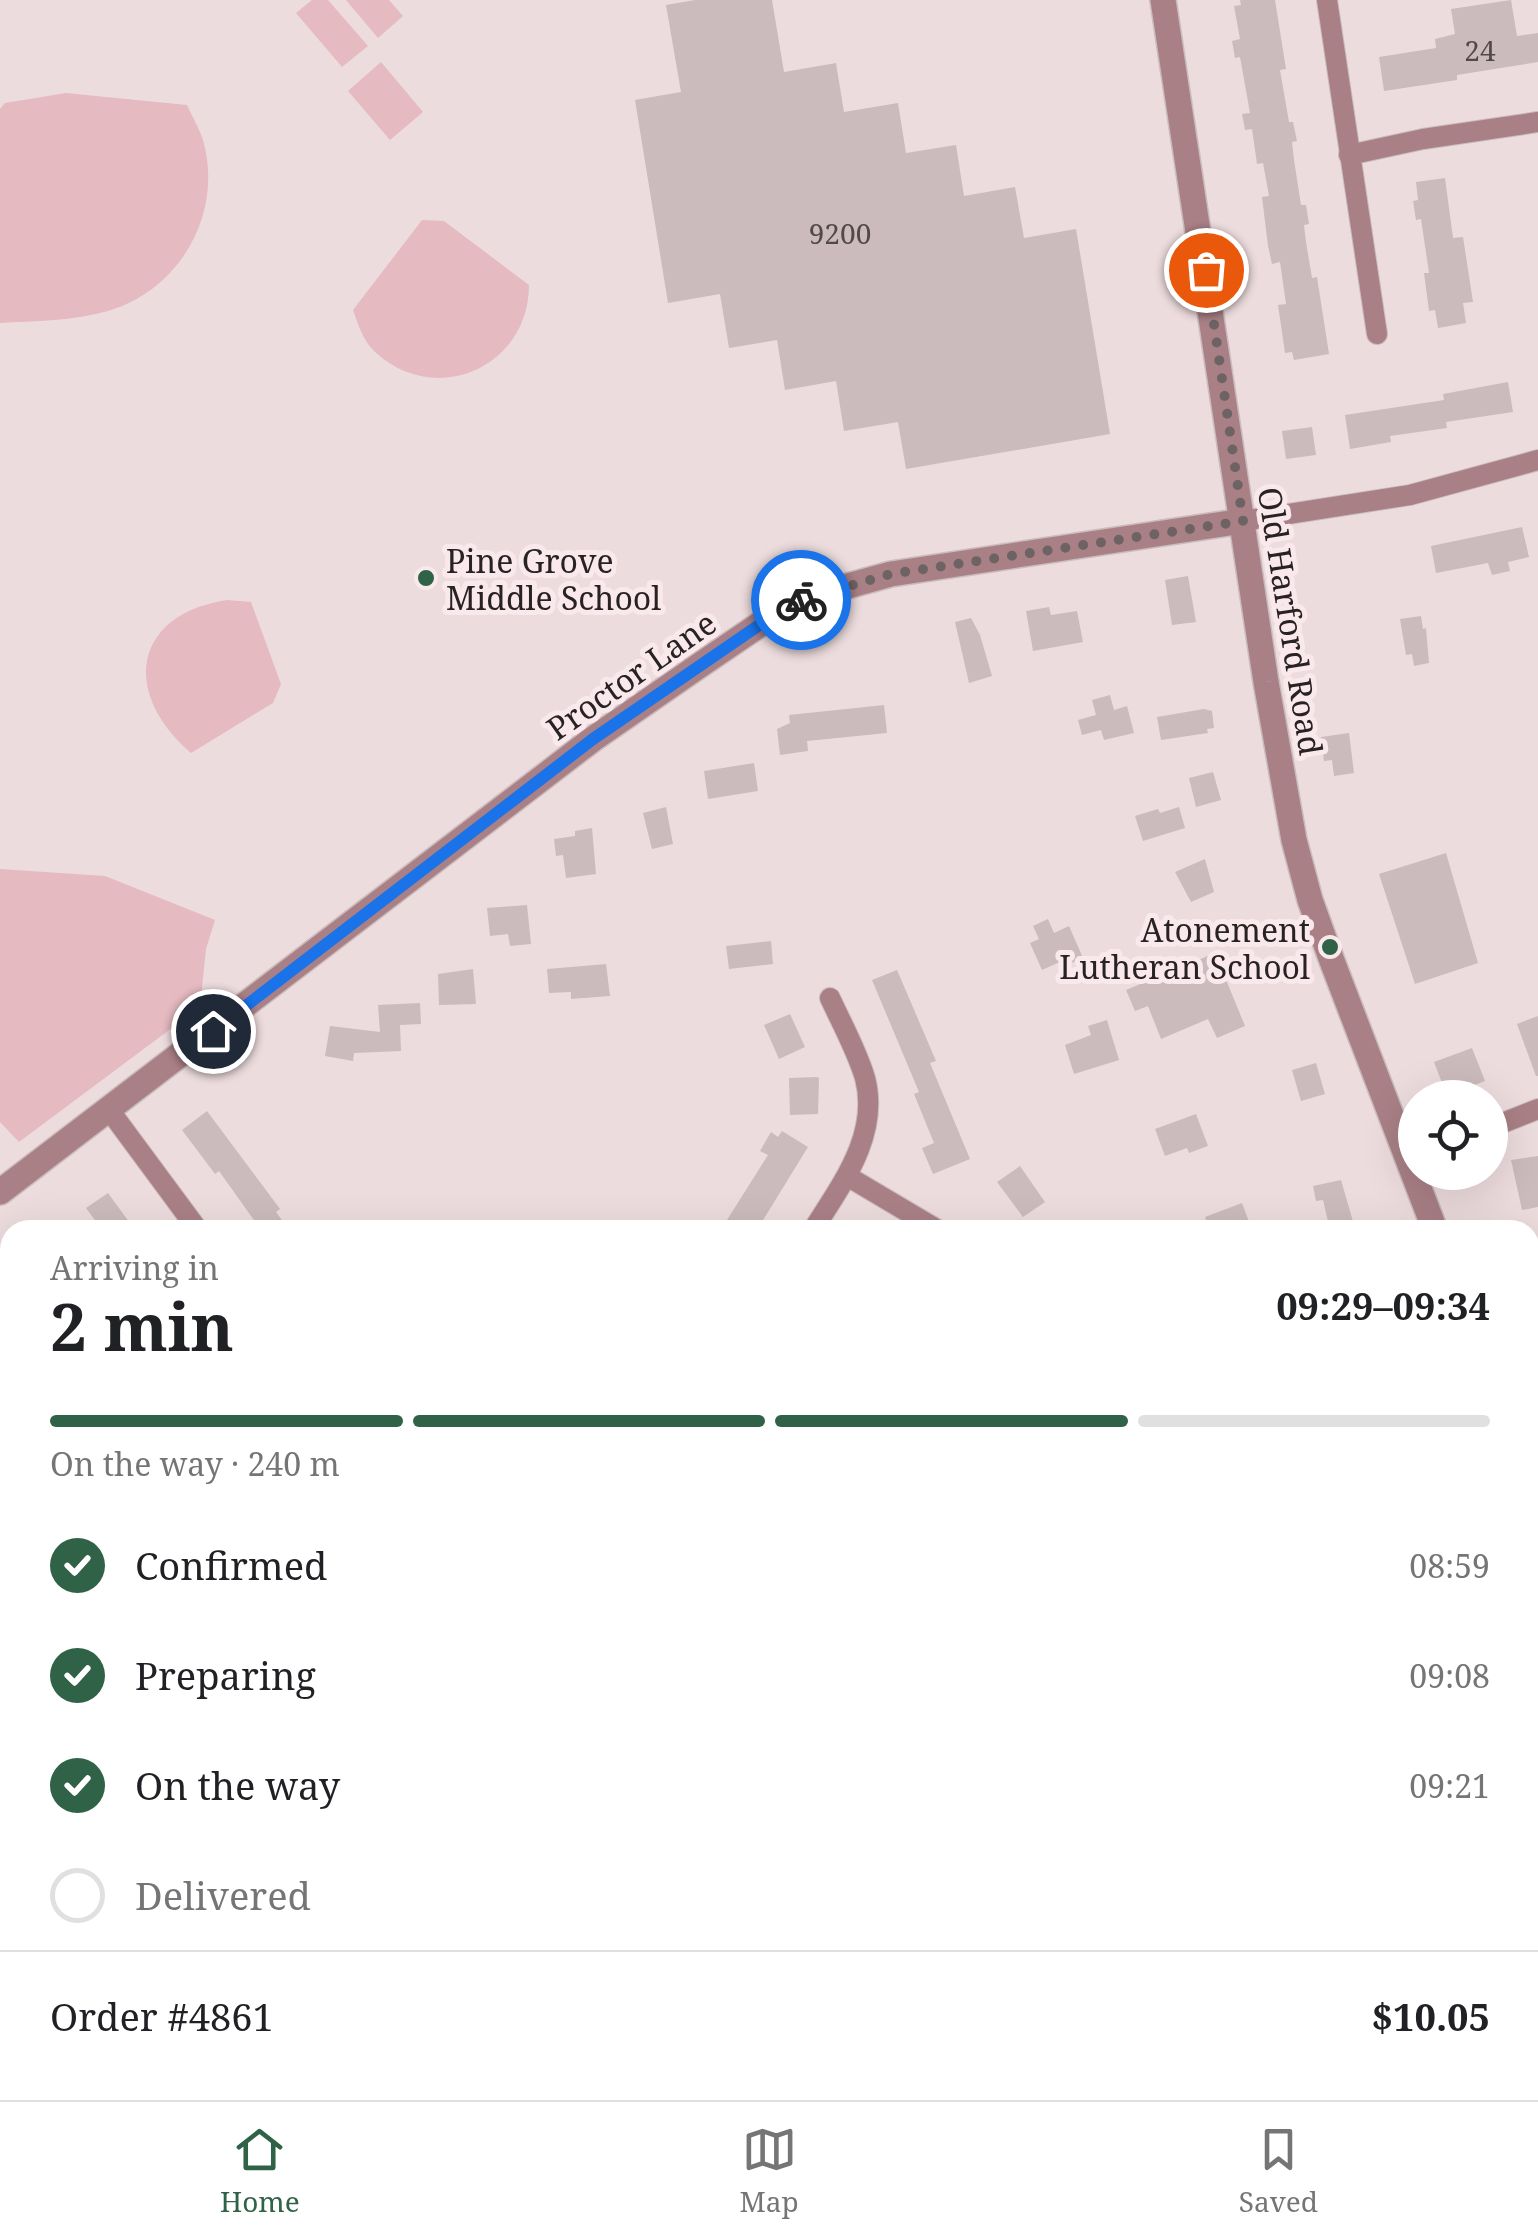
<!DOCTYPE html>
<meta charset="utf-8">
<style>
:root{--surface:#fff;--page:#f6f6f6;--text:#202124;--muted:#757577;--line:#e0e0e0;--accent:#2f6246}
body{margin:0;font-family:"Noto Serif",serif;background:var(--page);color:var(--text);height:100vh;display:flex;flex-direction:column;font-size:38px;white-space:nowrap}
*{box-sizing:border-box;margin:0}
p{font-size:32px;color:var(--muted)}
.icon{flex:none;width:55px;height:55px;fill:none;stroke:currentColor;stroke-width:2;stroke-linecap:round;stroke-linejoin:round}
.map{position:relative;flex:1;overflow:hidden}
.details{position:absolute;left:0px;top:1220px;width:1540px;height:880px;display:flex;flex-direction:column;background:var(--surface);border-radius:30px 30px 0 0;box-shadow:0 10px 40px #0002}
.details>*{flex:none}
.buttons{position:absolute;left:1398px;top:1080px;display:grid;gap:20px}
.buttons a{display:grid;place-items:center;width:110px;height:110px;border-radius:50%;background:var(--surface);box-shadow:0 10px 40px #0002;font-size:50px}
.pin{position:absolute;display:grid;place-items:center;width:85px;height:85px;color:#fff;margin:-42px;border:5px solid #fff;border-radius:50%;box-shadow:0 2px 10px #0007}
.courier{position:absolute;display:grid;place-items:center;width:100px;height:100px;margin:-50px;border:8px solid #1a73e8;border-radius:50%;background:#fff;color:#222;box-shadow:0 2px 12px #0007}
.overview em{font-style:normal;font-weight:700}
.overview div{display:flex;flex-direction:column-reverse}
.overview{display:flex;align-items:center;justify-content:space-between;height:170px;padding:0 50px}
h1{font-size:65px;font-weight:700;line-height:75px}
.bar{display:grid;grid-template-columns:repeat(4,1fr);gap:15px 10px;align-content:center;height:120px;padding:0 50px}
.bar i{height:12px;border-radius:8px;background:var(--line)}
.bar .current{background:var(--accent)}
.bar p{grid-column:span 4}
.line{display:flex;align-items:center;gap:25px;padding:0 50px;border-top:2px solid var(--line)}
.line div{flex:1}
ol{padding:0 50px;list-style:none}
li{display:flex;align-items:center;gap:30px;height:110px}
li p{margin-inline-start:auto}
li .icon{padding:10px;border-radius:50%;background:var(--accent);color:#fff;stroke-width:4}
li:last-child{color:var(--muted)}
li i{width:55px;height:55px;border:5px solid var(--line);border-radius:50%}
.tabs{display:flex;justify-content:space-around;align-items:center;height:140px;border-top:2px solid var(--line);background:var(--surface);font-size:28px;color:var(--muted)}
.tabs a{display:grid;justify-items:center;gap:5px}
.tabs .current{color:var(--accent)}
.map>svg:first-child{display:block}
.green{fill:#e5bac1}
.building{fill:#cbbbbd}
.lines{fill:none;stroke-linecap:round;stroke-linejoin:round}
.minor-casing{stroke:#cabbbc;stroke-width:22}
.tertiary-casing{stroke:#cabbbc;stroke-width:28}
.minor{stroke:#a98086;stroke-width:20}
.tertiary{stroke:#a98086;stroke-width:25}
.done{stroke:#6e6364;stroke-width:10;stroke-dasharray:0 18}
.route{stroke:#1a73e8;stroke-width:12}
.poi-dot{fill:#2f6246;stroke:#fae9ec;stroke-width:4}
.labels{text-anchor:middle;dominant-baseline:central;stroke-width:10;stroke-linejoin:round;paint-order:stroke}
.number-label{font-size:28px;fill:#52484a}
.poi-label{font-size:32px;fill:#292223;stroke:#fae9ec;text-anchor:start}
.street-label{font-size:32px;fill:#292223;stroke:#fae9ec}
</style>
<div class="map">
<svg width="1538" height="2100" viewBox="0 0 1538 2100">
<rect width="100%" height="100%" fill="#eddcde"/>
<g class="green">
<path d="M 312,0 L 328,0 L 368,46 L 342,67 L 296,13 Z"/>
<path d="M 346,0 L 389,0 L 403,16 L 378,38 Z"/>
<path d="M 381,62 L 423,112 L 390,140 L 348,91 Z"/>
<path d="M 66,93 L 187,105 C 192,116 199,128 203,140 C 224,213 180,290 108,311 C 73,321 36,321 0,323 L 0,109 L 5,103 Z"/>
<path d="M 422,220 L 444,221 L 529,285 C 529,367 435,409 374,351 C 363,340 358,324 353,310 Z"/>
<path d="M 227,600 L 251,602 L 281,684 L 273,703 L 191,753 C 122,694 131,615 227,600 Z"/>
<path d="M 0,869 L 105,876 L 215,920 L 206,949 L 200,1007 L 19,1142 L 0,1122 Z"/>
</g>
<g class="building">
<path d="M 695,0 L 772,0 L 784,72 L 836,63 L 844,112 L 898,103 L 906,153 L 956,145 L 964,196 L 1015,187 L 1024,238 L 1076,229 L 1110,434 L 906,469 L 898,422 L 844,431 L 836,381 L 785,390 L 777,340 L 729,348 L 720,294 L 668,303 L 635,100 L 681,92 L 666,5 Z"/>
<path d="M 1240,0 L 1275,0 L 1286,69 L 1280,70 L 1289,122 L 1293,122 L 1297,141 L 1292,142 L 1294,160 L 1301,205 L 1306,205 L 1309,224 L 1304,225 L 1306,242 L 1312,278 L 1317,277 L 1329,354 L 1294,360 L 1292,352 L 1285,353 L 1278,305 L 1286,304 L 1280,262 L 1272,264 L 1268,246 L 1262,197 L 1269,196 L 1263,163 L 1257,164 L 1252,129 L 1245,130 L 1242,114 L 1250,113 L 1240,57 L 1235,58 L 1232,41 L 1240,39 L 1234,6 L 1241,5 Z"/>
<path d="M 1511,0 L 1517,36 L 1538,33 L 1538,62 L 1457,75 L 1457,80 L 1384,91 L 1379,57 L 1436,48 L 1435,39 L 1455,34 L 1451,9 Z"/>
<path d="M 1445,178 L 1453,238 L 1463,237 L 1473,302 L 1463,303 L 1466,323 L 1438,328 L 1435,310 L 1429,311 L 1424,273 L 1429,273 L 1421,219 L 1416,220 L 1413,201 L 1418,200 L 1416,182 Z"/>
<path d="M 1508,382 L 1513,412 L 1446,422 L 1447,428 L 1390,436 L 1391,442 L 1350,449 L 1345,415 L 1444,400 L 1443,394 Z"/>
<path d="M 1312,427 L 1316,455 L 1286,459 L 1282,431 Z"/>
<path d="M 1522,527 L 1529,557 L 1508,562 L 1510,571 L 1492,575 L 1488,563 L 1436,573 L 1431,546 Z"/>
<path d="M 1188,576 L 1196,622 L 1172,625 L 1165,580 Z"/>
<path d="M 1049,607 L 1051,615 L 1077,611 L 1083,642 L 1033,651 L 1026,611 Z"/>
<path d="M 1421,616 L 1423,629 L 1426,628 L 1429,663 L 1414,666 L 1412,654 L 1406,655 L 1400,619 Z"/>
<path d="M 971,618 L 980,635 L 992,676 L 969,683 L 955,622 Z"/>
<path d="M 1110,695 L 1114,710 L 1127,706 L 1134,733 L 1104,740 L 1101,730 L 1082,735 L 1078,720 L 1096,715 L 1092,700 Z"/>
<path d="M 884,705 L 887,733 L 807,741 L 808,751 L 780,755 L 777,729 L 790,723 L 789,715 Z"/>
<path d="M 1204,709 L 1212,711 L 1214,728 L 1207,729 L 1208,733 L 1161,740 L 1157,717 Z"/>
<path d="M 1349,733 L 1354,773 L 1334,776 L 1332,760 L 1324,761 L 1321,737 Z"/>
<path d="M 754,763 L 758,791 L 708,799 L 704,771 Z"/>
<path d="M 1213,772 L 1221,800 L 1196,807 L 1189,778 Z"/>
<path d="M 666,807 L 673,844 L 652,849 L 643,813 Z"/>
<path d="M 1179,807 L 1185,828 L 1143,841 L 1135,816 L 1158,809 L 1160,813 Z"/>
<path d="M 592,828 L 596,874 L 566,878 L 563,855 L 556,856 L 554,839 L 575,836 L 575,831 Z"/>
<path d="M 1446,853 L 1478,963 L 1415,984 L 1379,874 Z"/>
<path d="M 1205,859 L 1214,892 L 1191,902 L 1175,872 Z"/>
<path d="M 527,905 L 531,944 L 510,946 L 508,934 L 490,936 L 487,908 Z"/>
<path d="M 1048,919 L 1054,933 L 1069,926 L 1083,958 L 1064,966 L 1062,961 L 1042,970 L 1030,943 L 1039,939 L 1033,926 Z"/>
<path d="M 771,941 L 773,964 L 729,969 L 726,946 Z"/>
<path d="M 1215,953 L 1245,1026 L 1217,1038 L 1208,1019 L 1161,1039 L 1148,1006 L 1135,1011 L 1126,990 Z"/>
<path d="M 606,964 L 610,996 L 571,999 L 571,992 L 549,993 L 547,969 Z"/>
<path d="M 473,969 L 476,1004 L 439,1005 L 438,974 Z"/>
<path d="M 897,970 L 936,1061 L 930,1063 L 970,1159 L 933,1174 L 922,1148 L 934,1143 L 914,1094 L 919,1092 L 872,980 Z"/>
<path d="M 420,1003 L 421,1024 L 400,1025 L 401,1051 L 354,1053 L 353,1061 L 325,1056 L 330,1026 L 380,1032 L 378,1005 Z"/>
<path d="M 790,1014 L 805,1047 L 779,1059 L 764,1025 Z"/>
<path d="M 1538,1016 L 1538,1076 L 1536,1076 L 1517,1024 Z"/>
<path d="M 1107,1020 L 1119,1060 L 1074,1074 L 1065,1045 L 1091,1035 L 1088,1026 Z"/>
<path d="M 1472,1048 L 1485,1081 L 1447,1096 L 1434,1062 Z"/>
<path d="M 1316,1063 L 1325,1094 L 1301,1101 L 1292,1070 Z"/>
<path d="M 817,1077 L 819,1078 L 818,1114 L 790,1115 L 789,1078 Z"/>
<path d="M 207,1111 L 280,1209 L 276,1212 L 289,1230 L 261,1230 L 219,1171 L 215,1174 L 182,1130 Z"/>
<path d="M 1196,1114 L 1208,1146 L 1189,1153 L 1187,1148 L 1165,1156 L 1155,1129 Z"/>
<path d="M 782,1131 L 808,1147 L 757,1230 L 742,1230 L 727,1220 L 768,1155 L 760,1151 L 771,1132 L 778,1137 Z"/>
<path d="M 1538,1156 L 1538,1207 L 1522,1210 L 1511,1160 Z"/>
<path d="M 1020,1166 L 1045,1202 L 1023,1217 L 997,1182 Z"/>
<path d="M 1341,1180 L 1354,1225 L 1330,1230 L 1323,1200 L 1316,1201 L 1313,1186 Z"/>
<path d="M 108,1193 L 135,1230 L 102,1230 L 86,1208 Z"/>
<path d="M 1242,1203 L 1252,1230 L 1210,1230 L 1205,1217 Z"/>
</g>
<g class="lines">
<defs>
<g id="minor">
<path d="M 1327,0 L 1377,334"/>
<path d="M 1349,155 L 1423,139 L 1538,122"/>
<path d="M 1243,521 L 1410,495 L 1538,460"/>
<path d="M 110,1111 L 198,1230"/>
<path d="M 1490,1128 L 1538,1109"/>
<path d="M 847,1176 L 938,1230"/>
<path d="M 813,1230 C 841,1185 880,1135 865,1078 C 857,1051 842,1024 830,998"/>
<path d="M 1530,1491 L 1538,1490"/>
<path d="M 0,1591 L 10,1589"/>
<path d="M 0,1861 L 10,1878"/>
<path d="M 1530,1939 L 1538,1939"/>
<path d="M 1082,2090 L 1120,2100"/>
<path d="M 9,2100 L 11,2090"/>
<path d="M 349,2100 L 356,2090 L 369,2100"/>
<path d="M 746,2100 L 748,2090"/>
</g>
<g id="tertiary">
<path d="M 1163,0 L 1266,682 L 1294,840 L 1310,900 L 1332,961 L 1435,1230"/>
<path d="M 0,1192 L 593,739 L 703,663 L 781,610 L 808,597 L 891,574 L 1243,521"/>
<path d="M 1530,1671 L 1530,1725"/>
<path d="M 1431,2100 L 1433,2090"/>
</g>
</defs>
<use href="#minor" class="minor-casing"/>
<use href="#tertiary" class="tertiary-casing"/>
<use href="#minor" class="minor"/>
<use href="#tertiary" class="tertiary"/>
</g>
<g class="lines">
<path class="done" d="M 801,600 L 891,574 L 1243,521 L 1206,270"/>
<path class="route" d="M 213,1031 L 593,739 L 781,610 L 801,600"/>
</g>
<g class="poi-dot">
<circle cx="426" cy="578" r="10"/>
<circle cx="1330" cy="947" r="10"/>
</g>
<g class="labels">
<g class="number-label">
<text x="1480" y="50">24</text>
<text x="840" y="233">9200</text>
</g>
<g class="poi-label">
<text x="446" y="560">Pine Grove<tspan x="446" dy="37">Middle School</tspan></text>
<text x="1310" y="929" text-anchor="end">Atonement<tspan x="1310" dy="37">Lutheran School</tspan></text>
</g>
<g class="street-label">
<text transform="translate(1291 621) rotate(81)">Old Harford Road</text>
<text transform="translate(631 675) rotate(-35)">Proctor Lane</text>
</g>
</g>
</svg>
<div class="buttons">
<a><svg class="icon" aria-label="locate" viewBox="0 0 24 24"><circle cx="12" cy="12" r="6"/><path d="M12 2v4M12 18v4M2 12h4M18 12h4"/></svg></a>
</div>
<div class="pin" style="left:1206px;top:270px;background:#ea580c"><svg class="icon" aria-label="bag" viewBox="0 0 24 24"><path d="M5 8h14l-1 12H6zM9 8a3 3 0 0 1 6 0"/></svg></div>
<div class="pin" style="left:213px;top:1031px;background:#1f2937"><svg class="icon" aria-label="home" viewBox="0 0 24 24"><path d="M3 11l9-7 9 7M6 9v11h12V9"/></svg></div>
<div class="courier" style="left:801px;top:600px"><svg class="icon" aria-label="bike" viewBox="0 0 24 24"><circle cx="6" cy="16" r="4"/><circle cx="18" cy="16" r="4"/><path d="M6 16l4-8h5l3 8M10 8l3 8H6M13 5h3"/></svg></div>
<section class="details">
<div class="overview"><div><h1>2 min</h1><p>Arriving in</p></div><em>09:29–09:34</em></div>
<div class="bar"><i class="current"></i><i class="current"></i><i class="current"></i><i></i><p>On the way · 240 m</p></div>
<ol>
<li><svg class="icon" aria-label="check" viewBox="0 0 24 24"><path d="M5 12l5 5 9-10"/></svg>Confirmed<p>08:59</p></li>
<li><svg class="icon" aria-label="check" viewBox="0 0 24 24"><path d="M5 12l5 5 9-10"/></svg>Preparing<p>09:08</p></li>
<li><svg class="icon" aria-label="check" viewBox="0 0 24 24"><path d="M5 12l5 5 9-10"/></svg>On the way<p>09:21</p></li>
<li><i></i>Delivered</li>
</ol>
<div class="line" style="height:130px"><div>Order #4861</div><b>$10.05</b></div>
</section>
</div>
<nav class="tabs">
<a class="current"><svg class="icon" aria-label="home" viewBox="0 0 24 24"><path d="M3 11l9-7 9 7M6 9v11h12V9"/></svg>Home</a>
<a><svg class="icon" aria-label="map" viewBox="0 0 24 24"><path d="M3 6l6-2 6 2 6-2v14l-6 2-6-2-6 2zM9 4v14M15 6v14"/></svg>Map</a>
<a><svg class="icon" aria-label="saved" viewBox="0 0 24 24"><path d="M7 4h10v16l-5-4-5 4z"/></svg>Saved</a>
</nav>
